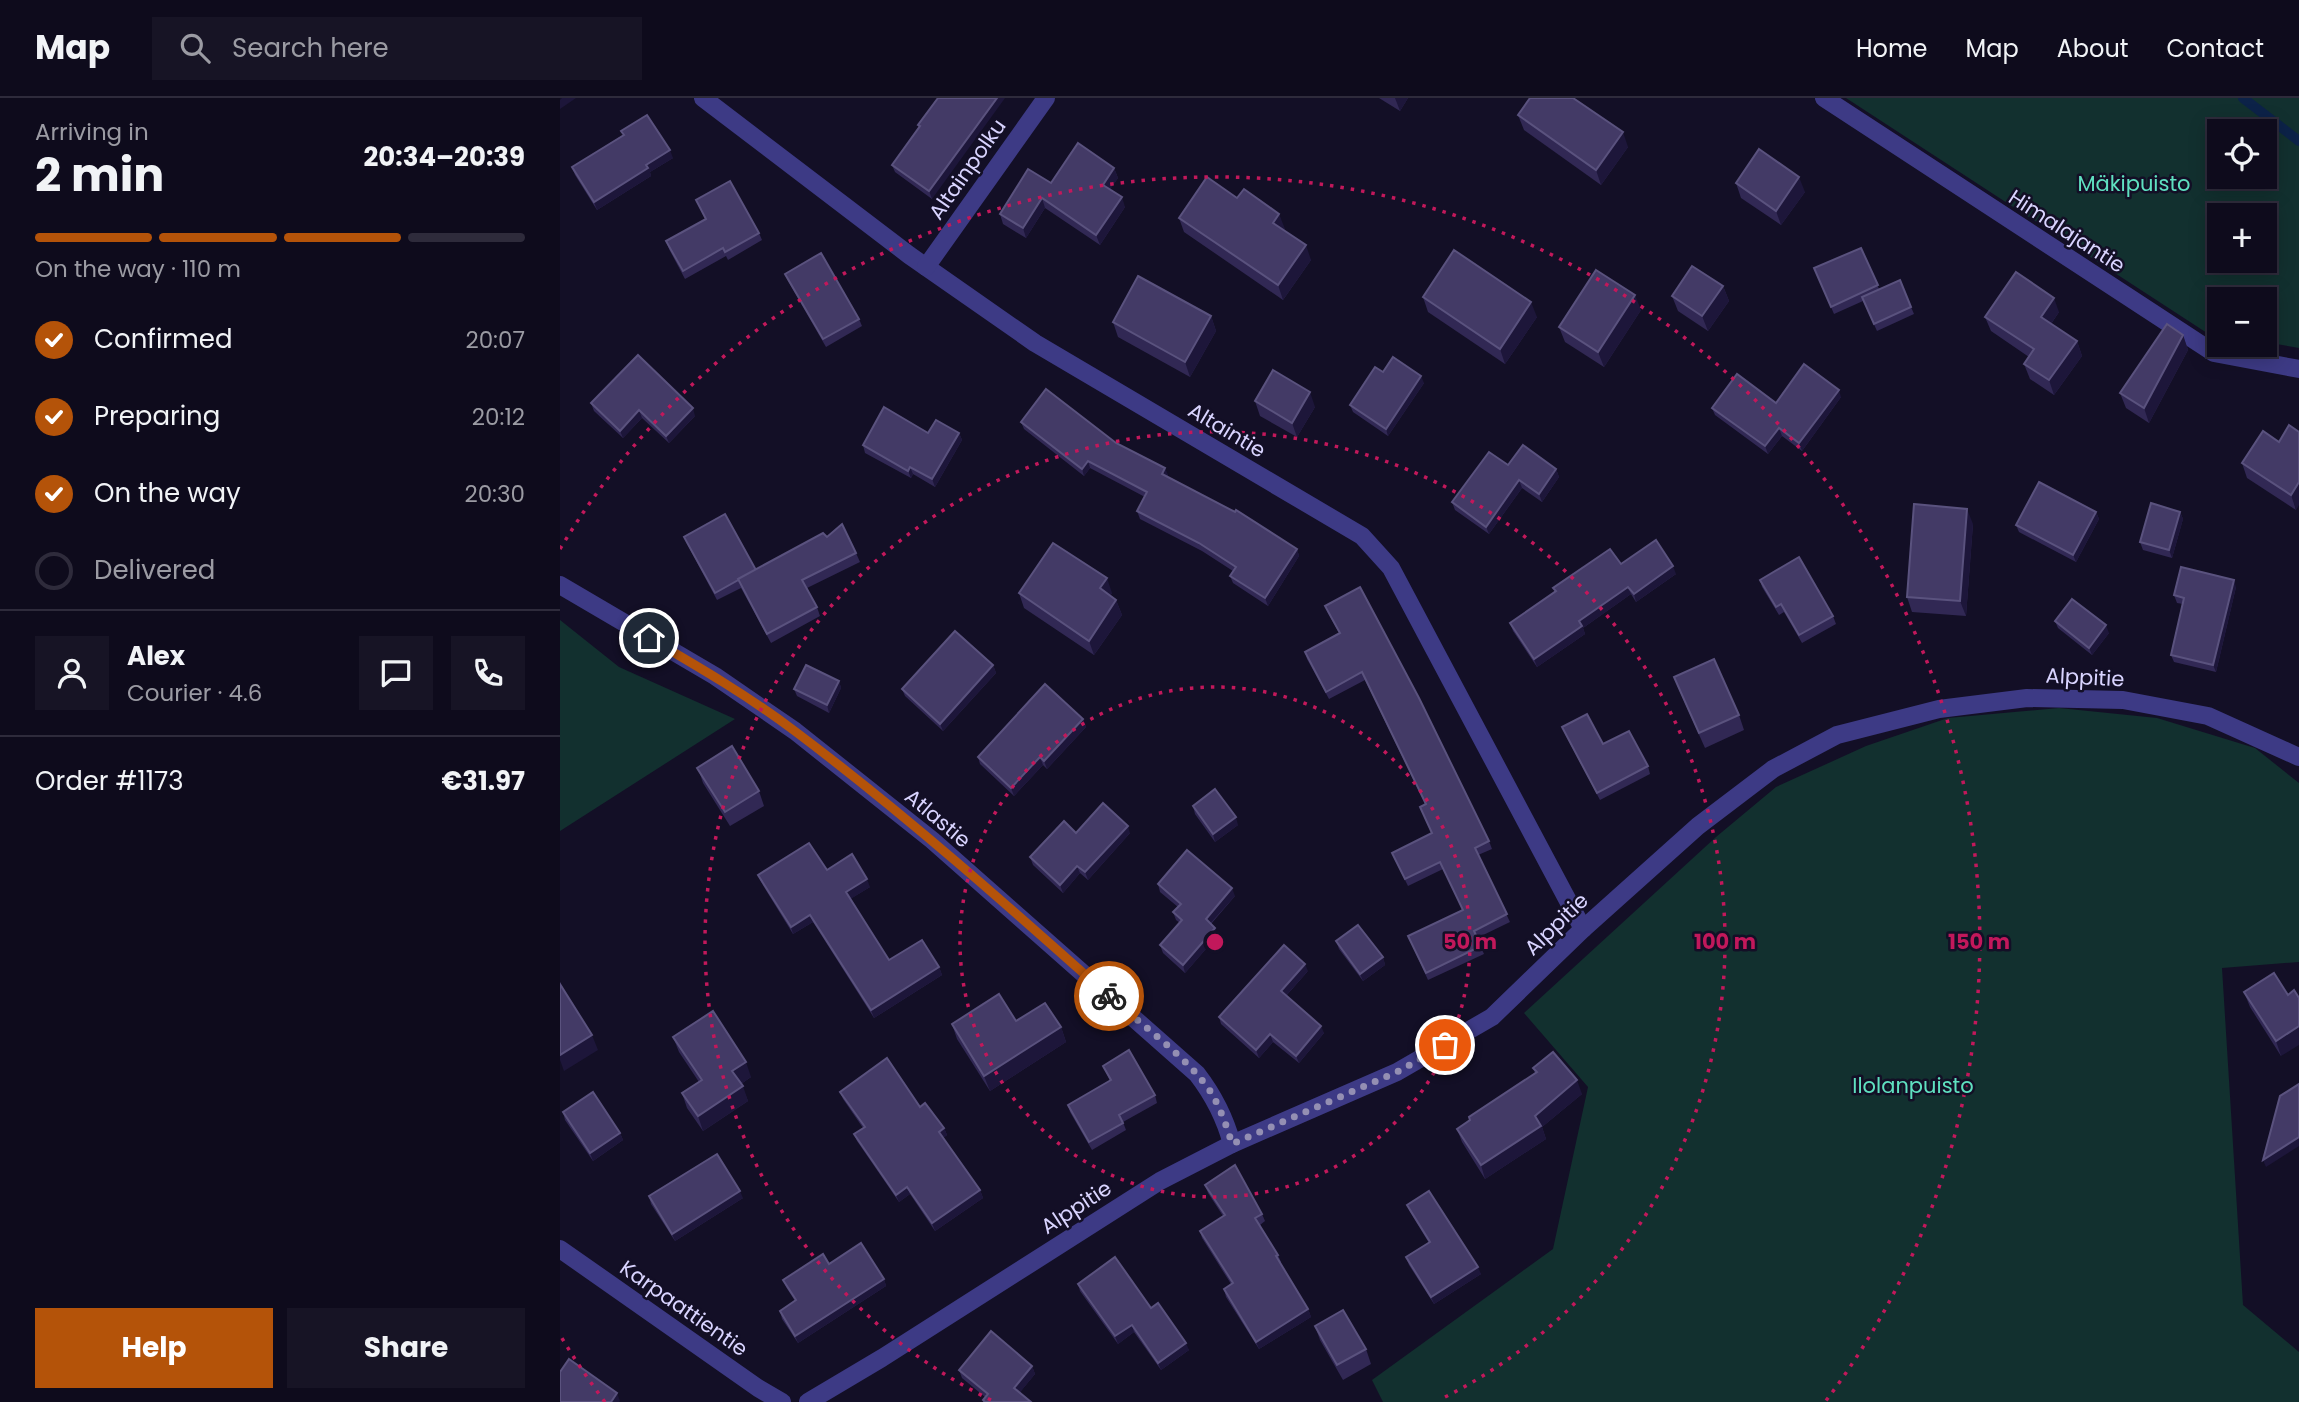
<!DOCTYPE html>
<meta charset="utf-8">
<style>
:root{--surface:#0e0b1c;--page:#171425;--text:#f1f3f6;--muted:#9b9ba3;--line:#2e2b3b;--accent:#b45309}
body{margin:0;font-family:Poppins,sans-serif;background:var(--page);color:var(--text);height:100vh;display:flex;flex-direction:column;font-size:26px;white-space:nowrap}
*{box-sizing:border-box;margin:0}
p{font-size:23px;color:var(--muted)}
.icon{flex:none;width:38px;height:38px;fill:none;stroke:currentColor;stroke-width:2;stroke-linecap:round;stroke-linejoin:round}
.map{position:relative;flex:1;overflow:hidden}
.sheet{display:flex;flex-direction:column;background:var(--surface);width:560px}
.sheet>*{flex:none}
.controls{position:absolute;left:1647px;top:21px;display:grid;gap:14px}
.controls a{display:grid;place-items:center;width:70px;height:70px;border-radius:0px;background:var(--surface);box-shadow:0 4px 18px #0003,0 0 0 2px var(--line);font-size:35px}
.pin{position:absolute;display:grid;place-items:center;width:60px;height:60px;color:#fff;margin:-30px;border:4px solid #fff;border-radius:50%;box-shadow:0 2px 7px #0007}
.courier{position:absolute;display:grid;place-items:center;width:70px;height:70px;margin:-35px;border:5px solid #b45309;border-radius:50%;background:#fff;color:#222;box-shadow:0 2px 9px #0007}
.headline em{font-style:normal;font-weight:700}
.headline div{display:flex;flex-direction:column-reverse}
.headline{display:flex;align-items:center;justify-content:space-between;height:119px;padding:0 35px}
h1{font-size:46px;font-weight:700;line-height:52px}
.bar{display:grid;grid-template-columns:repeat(4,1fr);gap:10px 7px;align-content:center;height:84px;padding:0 35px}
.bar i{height:9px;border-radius:5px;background:var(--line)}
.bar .active{background:var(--accent)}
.bar p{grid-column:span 4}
.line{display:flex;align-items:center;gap:18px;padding:0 35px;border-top:2px solid var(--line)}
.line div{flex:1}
.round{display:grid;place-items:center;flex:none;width:74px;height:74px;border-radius:0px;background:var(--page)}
ol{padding:0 35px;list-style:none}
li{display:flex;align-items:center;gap:21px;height:77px}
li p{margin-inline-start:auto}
li .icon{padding:7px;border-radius:50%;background:var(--accent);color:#fff;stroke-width:4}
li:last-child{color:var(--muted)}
li i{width:38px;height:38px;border:4px solid var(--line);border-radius:50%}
.cta{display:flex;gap:14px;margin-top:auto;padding:14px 35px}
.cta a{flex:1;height:80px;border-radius:0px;background:var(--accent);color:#fff;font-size:28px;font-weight:700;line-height:80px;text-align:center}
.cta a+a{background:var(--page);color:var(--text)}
header{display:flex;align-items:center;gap:42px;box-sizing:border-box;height:98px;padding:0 35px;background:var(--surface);border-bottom:2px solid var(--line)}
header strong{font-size:33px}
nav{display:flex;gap:38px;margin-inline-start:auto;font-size:24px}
.search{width:490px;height:63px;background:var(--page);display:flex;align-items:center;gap:18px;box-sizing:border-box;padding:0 24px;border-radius:0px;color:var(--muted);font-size:26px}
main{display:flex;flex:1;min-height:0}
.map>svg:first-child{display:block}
.green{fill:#12302f;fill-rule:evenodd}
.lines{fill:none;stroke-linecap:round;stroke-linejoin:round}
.stream{stroke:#0c2248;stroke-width:10}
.minor{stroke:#3d3a85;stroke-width:18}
.wall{fill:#312854}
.shaded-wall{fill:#1d163a}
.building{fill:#433a66;stroke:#5a527e;stroke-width:2}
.done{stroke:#948fb3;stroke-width:7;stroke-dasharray:0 12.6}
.route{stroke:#b45309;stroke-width:9}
.ring{fill:none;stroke:#c2185b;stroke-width:3.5;stroke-dasharray:3.5 7}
.labels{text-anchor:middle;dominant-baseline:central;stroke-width:5;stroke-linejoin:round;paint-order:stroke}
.street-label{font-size:21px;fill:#d9d4ff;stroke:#130f26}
.park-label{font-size:21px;fill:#5fe0c0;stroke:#130f26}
.centre{fill:#c2185b;stroke:#130f26;stroke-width:3.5}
.ring-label{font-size:21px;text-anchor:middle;font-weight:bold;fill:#c2185b;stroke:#130f26;stroke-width:5;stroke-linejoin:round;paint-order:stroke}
</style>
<header>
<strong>Map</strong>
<div class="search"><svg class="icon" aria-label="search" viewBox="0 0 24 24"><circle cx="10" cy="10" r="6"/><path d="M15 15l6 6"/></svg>Search here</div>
<nav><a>Home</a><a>Map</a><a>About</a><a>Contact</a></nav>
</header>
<main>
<section class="sheet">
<div class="headline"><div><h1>2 min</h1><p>Arriving in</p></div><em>20:34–20:39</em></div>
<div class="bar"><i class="active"></i><i class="active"></i><i class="active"></i><i></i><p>On the way · 110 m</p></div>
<ol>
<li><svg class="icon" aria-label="check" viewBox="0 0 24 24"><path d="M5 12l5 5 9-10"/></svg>Confirmed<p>20:07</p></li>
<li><svg class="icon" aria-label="check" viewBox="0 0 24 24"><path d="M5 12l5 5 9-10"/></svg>Preparing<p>20:12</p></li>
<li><svg class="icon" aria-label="check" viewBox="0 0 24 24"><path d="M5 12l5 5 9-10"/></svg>On the way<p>20:30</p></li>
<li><i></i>Delivered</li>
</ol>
<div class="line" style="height:126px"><a class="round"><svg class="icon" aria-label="person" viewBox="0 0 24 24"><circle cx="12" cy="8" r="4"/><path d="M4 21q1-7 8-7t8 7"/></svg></a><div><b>Alex</b><p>Courier · 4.6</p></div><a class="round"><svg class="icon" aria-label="chat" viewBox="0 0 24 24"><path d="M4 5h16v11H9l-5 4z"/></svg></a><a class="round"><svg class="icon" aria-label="phone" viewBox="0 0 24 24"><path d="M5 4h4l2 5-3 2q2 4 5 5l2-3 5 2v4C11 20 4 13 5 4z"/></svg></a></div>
<div class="line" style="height:91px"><div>Order #1173</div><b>€31.97</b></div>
<div class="cta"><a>Help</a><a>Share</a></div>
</section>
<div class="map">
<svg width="1739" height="1304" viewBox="0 0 1739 1304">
<rect width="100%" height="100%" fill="#130f26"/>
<g class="green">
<path d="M 1286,0 L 1739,0 L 1739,250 L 1705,244 L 1704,201 L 1659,201 L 1659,237 L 1647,235 ZM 1659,33 L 1704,33 L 1704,79 L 1659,79 ZM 1659,117 L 1704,117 L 1704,163 L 1659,163 Z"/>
<path d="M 0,522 L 59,569 L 175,621 L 0,733 Z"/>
<path d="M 1499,610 L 1597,620 L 1695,650 L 1739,685 L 1739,864 L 1662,870 L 1683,1207 L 1739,1254 L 1739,1304 L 823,1304 L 812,1282 L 993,1151 L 1028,989 L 964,915 L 1156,739 L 1216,689 L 1306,648 L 1388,620 Z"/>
</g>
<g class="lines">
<path class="stream" d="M 1683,0 L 1739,43"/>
<g class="minor">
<path d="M 143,0 L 349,157 L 475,245 L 802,438 L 831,470 L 1023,831"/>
<path d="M 1264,0 L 1654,255 L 1739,271"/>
<path d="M 366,169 L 486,0"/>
<path d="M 0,487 L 155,578 L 235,633 L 372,742 L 637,976 C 654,998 665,1020 672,1046"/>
<path d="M 0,1151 L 198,1290 L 222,1304"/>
<path d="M 248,1304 L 322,1260 L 600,1083 L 672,1046 L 837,974 L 932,919 L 1023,831 L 1138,728 L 1213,671 L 1277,637 L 1379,611 L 1467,600 L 1563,602 L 1648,618 L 1739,659"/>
</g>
</g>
<g class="wall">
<path d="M 378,0 L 372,101 L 335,74 L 332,67 L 359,30 L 358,27 Z"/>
<path d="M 819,0 L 848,0 L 840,13 Z"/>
<path d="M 958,17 L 1068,49 L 1041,87 L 964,32 Z"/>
<path d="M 61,33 L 113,60 L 90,74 L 91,78 L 37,112 L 15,77 L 12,69 L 63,37 Z"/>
<path d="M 554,70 L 558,80 L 550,91 L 565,109 L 540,147 L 485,110 L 466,140 L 443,126 L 440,116 L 491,85 Z"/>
<path d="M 1176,85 L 1245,94 L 1221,127 L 1181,100 Z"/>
<path d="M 677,100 L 719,116 L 724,132 L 751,162 L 723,202 L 624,134 L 619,120 Z"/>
<path d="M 136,102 L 199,135 L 202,142 L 168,162 L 166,158 L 125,181 L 109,151 L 106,143 L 145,121 Z"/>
<path d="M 1301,150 L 1319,191 L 1351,209 L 1354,216 L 1317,233 L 1303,203 L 1274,216 L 1254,170 Z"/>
<path d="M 225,176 L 299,221 L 302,228 L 266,249 L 228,183 Z"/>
<path d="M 1163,188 L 1169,203 L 1148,233 L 1118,213 L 1112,198 Z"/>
<path d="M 863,199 L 977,219 L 945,266 L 868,214 Z"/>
<path d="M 1081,212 L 1044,269 L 1005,244 L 999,229 Z"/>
<path d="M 1499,214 L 1491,226 L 1517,243 L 1522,258 L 1494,297 L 1470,281 L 1464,266 L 1469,259 L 1431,233 L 1425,219 Z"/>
<path d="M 651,218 L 656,233 L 630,279 L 558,239 L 553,224 Z"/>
<path d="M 1623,237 L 1628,252 L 1589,325 L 1566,310 L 1560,295 Z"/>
<path d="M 823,274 L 864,285 L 828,338 L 793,314 L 790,307 Z"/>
<path d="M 1281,299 L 1242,353 L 1222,338 L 1208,356 L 1155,317 L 1152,310 Z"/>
<path d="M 695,303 L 755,309 L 737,339 L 700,318 Z"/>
<path d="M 31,305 L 135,318 L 109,345 L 82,320 L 63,340 L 34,313 Z"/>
<path d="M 461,324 L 556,345 L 608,377 L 607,379 L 737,451 L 739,458 L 708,508 L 673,485 L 670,478 L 673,473 L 642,453 L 580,421 L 577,413 L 585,399 L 530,370 L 524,378 L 464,331 Z"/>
<path d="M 368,335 L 399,335 L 402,342 L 375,389 L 353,376 L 351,380 L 305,355 L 303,347 Z"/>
<path d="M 1719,344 L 1736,412 L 1687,380 L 1682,365 Z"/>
<path d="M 948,367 L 996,371 L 999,379 L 982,404 L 962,390 L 929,436 L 895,412 L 892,404 Z"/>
<path d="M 1536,414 L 1539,421 L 1516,464 L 1459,434 L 1456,427 Z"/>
<path d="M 1620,414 L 1623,421 L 1612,460 L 1583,452 L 1580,444 Z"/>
<path d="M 1413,426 L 1406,518 L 1352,514 L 1347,499 Z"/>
<path d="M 124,439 L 196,472 L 267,439 L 296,455 L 300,464 L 247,490 L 257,509 L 260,518 L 211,545 L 181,490 L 157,502 L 127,446 Z"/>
<path d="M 1061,466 L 1116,476 L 1076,504 L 1071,496 L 1023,530 L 1025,536 L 977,569 L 953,533 L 950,525 L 995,494 L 993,490 Z"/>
<path d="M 1200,482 L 1273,518 L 1276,526 L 1242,545 L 1224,514 L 1219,517 L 1202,489 Z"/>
<path d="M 1676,489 L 1656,574 L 1614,564 L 1611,557 L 1623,506 L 1617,505 L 1614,497 Z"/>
<path d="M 459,495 L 552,495 L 550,497 L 556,502 L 562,517 L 534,557 L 464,510 Z"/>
<path d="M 765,508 L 929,743 L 932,751 L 918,757 L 950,824 L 917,840 L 924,856 L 868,882 L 848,838 L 903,812 L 883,771 L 848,788 L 835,762 L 832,755 L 872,735 L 860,709 L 865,706 L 805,582 L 769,601 L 747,561 L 745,554 L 779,535 L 768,515 Z"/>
<path d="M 1495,523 L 1549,535 L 1532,557 L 1498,530 Z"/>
<path d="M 433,567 L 436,575 L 383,633 L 345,598 L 342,591 Z"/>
<path d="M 1114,579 L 1179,617 L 1184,632 L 1145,650 L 1120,594 Z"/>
<path d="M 279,583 L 281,590 L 269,615 L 237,598 L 234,591 Z"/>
<path d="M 523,621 L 526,629 L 487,671 L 483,667 L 454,698 L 420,666 L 418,659 Z"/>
<path d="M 1002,629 L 1043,646 L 1088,668 L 1090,676 L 1040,702 L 1005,636 Z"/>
<path d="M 138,670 L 199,693 L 204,708 L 170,728 L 143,685 Z"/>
<path d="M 633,708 L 678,727 L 655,744 L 635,716 Z"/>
<path d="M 516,735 L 570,735 L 528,782 L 520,775 L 503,795 L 473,767 L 470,759 Z"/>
<path d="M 267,772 L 310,789 L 290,801 L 329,862 L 379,869 L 382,877 L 314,920 L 253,824 L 233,836 L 201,784 L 198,777 Z"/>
<path d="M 598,786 L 675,798 L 651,826 L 658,837 L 625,875 L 603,855 L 600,847 L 620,825 L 616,822 L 613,814 L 618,809 L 600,794 Z"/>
<path d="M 776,843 L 823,859 L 825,867 L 803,883 L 779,851 Z"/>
<path d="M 748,873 L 726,898 L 764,935 L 739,965 L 713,944 L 699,960 L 661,926 L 659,919 Z"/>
<path d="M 1684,894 L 1728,897 L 1721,958 L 1690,909 Z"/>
<path d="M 456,923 L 501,929 L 506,944 L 430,993 L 397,941 L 392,926 Z"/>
<path d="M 113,939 L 191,979 L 181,986 L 188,1003 L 143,1033 L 127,1010 L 122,995 L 139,984 L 119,954 Z"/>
<path d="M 543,968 L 595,997 L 597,1005 L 563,1024 L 566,1032 L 532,1052 L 510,1014 L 508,1007 L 550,983 Z"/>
<path d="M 973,970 L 1022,996 L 982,1029 L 986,1041 L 925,1081 L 902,1044 L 897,1031 L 975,975 Z"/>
<path d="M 280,994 L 360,1009 L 384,1030 L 387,1037 L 383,1040 L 420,1092 L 423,1100 L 375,1133 L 350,1096 L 339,1104 L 297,1043 L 294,1036 L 303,1030 L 283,1001 Z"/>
<path d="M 3,1014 L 60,1035 L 63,1042 L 33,1063 L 5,1022 Z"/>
<path d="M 645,1087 L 702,1116 L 705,1123 L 700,1127 L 718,1157 L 721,1164 L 720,1165 L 748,1211 L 751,1219 L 699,1251 L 666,1199 L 664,1191 L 671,1186 L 642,1140 L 640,1133 L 663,1118 L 648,1095 Z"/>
<path d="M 89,1098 L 183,1100 L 115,1143 L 91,1106 Z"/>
<path d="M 847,1107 L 921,1176 L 874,1206 L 849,1167 L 846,1159 L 869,1145 L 850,1114 Z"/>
<path d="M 269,1166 L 324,1181 L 326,1188 L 238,1245 L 222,1221 L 220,1213 L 235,1203 L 226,1189 L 223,1182 Z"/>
<path d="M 518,1186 L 591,1210 L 629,1252 L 601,1272 L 574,1234 L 558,1246 L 520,1193 Z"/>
<path d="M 755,1228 L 806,1251 L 811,1266 L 783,1282 L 760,1242 Z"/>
<path d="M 472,1268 L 475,1276 L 460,1294 L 471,1304 L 423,1304 L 423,1302 L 425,1299 L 402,1280 L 399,1272 Z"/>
</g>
<g class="shaded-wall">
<path d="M 2,0 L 16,0 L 0,11 L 0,2 Z"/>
<path d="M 437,0 L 445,0 L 372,101 L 369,93 Z"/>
<path d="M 835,0 L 848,0 L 840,13 Z"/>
<path d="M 1063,34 L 1068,49 L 1041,87 L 1036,72 Z"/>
<path d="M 110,52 L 113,60 L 90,74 L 91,78 L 37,112 L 34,104 L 86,67 Z"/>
<path d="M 554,70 L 558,80 L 547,96 L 543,87 Z"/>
<path d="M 1239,79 L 1245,94 L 1221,127 L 1216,113 Z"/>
<path d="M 562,99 L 565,109 L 540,147 L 536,137 Z"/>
<path d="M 482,100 L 485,110 L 466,140 L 463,130 Z"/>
<path d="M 719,116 L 725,131 L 719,139 L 713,125 Z"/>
<path d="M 746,147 L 751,162 L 723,202 L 718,187 Z"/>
<path d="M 1163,188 L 1169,203 L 1148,233 L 1142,218 Z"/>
<path d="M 1075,197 L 1081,212 L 1044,269 L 1038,254 Z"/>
<path d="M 1494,200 L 1499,214 L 1486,233 L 1481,219 Z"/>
<path d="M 971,204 L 977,219 L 945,266 L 940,251 Z"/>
<path d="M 651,218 L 656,233 L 630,279 L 625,264 Z"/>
<path d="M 1623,237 L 1628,252 L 1589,325 L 1584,310 Z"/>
<path d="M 1517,243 L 1522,258 L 1494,297 L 1489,282 Z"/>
<path d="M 861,278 L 864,285 L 828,338 L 826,331 Z"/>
<path d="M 1279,292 L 1281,299 L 1242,353 L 1239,345 Z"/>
<path d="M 750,294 L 755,309 L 737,339 L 732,325 Z"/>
<path d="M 133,310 L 135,318 L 109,345 L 106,338 Z"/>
<path d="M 79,312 L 82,320 L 63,340 L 60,333 Z"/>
<path d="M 1219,330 L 1222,338 L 1208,356 L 1205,348 Z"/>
<path d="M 399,335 L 402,342 L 375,389 L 372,381 Z"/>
<path d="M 528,363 L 530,370 L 524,378 L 522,371 Z"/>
<path d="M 350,369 L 353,376 L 351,380 L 348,373 Z"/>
<path d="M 605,370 L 608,377 L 604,384 L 602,376 Z"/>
<path d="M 996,371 L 999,379 L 982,404 L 979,396 Z"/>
<path d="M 959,382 L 962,390 L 929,436 L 926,429 Z"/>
<path d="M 1739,384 L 1739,407 L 1736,412 L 1731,397 Z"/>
<path d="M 1407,411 L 1413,426 L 1406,518 L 1400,503 Z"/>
<path d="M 1536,414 L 1539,421 L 1516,464 L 1513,457 Z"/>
<path d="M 1620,414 L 1623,421 L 1612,460 L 1609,452 Z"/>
<path d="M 737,451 L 739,458 L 708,508 L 705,500 Z"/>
<path d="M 1113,468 L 1116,476 L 1076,504 L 1074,496 Z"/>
<path d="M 547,480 L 552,495 L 545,505 L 540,490 Z"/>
<path d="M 1674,482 L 1676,489 L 1656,574 L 1653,567 Z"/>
<path d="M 1068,489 L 1071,496 L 1023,530 L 1025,536 L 977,569 L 974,561 L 1019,523 Z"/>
<path d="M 556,502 L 562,517 L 534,557 L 529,543 Z"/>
<path d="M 1546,527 L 1549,535 L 1532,557 L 1529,550 Z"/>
<path d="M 433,567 L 436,575 L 383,633 L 380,626 Z"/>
<path d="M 279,583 L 281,590 L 269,615 L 267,607 Z"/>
<path d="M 523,621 L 526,629 L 487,671 L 484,663 Z"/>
<path d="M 480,659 L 483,667 L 454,698 L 451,690 Z"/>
<path d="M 676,719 L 678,727 L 655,744 L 653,736 Z"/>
<path d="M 568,728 L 570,735 L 528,782 L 525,774 Z"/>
<path d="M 517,768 L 520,775 L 503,795 L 500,787 Z"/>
<path d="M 307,781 L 310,789 L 289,802 L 286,794 Z"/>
<path d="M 672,790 L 675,798 L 648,828 L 646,821 Z"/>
<path d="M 250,817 L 253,824 L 233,836 L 231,829 Z"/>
<path d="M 655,830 L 658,837 L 625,875 L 623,867 Z"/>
<path d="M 823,859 L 825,867 L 803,883 L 800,876 Z"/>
<path d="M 745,866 L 748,873 L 723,901 L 721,893 Z"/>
<path d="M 379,869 L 382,877 L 314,920 L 311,912 Z"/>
<path d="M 761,928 L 764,935 L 739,965 L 736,958 Z"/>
<path d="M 1739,928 L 1739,947 L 1721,958 L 1716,943 Z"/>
<path d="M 501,929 L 506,944 L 430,993 L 424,978 Z"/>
<path d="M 710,936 L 713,944 L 699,960 L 696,952 Z"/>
<path d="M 32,937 L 38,952 L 4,973 L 0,962 L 0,957 Z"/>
<path d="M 186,964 L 191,979 L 178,988 L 172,973 Z"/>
<path d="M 1017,982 L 1022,996 L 982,1029 L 986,1041 L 925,1081 L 921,1067 L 975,1018 Z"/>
<path d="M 183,988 L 188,1003 L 143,1033 L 138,1018 Z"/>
<path d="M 384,1030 L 387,1037 L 382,1041 L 379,1034 Z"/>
<path d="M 60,1035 L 63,1042 L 33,1063 L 30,1055 Z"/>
<path d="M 1739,1039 L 1739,1048 L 1706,1069 L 1703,1062 Z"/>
<path d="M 347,1089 L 350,1096 L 339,1104 L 336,1097 Z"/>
<path d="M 420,1092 L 423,1100 L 375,1133 L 372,1125 Z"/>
<path d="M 180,1093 L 183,1100 L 115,1143 L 112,1136 Z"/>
<path d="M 918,1169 L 921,1176 L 874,1206 L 871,1199 Z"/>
<path d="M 324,1181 L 326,1188 L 238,1245 L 235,1238 Z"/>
<path d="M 748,1211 L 751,1219 L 699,1251 L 696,1244 Z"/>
<path d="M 572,1227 L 574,1234 L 558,1246 L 555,1238 Z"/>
<path d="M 626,1245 L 629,1252 L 601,1272 L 598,1265 Z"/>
<path d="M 472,1268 L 475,1276 L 457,1298 L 454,1290 Z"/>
<path d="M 57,1295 L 60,1303 L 59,1304 L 51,1304 Z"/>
</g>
<g class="building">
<path d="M 378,0 L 437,0 L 369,93 L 332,67 L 360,28 L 358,27 Z"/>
<path d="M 970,0 L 1013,0 L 1063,34 L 1036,72 L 958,17 Z"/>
<path d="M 87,17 L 110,52 L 86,67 L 88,70 L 34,104 L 12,69 L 64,37 L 61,33 Z"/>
<path d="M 518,45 L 554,70 L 543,87 L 562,99 L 536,137 L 482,100 L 463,130 L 440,116 L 468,71 L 491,85 Z"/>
<path d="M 1199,51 L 1239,79 L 1216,113 L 1176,85 Z"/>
<path d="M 647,79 L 677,100 L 684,91 L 719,116 L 713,125 L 746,147 L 718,187 L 619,120 Z"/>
<path d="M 170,83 L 199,135 L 165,154 L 163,150 L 123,173 L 106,143 L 146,121 L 136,102 Z"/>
<path d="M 1301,150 L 1318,187 L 1271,209 L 1254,170 Z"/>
<path d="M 894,152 L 971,204 L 940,251 L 863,199 Z"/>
<path d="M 261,155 L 299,221 L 263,241 L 225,176 Z"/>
<path d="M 1132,168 L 1163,188 L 1142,218 L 1112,198 Z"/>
<path d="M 1036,172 L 1075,197 L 1038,254 L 999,229 Z"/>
<path d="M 1456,174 L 1494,200 L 1481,219 L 1517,243 L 1489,282 L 1464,266 L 1474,251 L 1425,219 Z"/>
<path d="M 578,178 L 651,218 L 625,264 L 553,224 Z"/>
<path d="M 1340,182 L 1351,209 L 1314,226 L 1302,199 Z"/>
<path d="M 1607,226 L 1623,237 L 1584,310 L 1560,295 Z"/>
<path d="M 78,257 L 133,310 L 106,338 L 79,312 L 60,333 L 31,305 Z"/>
<path d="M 833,259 L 861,278 L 826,331 L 790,307 L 815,269 L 823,274 Z"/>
<path d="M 1244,266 L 1279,292 L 1239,345 L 1219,330 L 1205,348 L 1152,310 L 1177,276 L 1216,305 Z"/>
<path d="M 713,272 L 750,294 L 732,325 L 695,303 Z"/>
<path d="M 486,291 L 556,345 L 605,370 L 602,376 L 675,414 L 676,412 L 737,451 L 705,500 L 670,478 L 676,469 L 639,445 L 577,413 L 587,394 L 528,363 L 522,371 L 461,324 Z"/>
<path d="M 324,309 L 368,335 L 376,322 L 399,335 L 372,381 L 350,369 L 348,373 L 303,347 Z"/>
<path d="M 1729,327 L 1739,334 L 1739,384 L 1731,397 L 1682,365 L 1703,333 L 1719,344 Z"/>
<path d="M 963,347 L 996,371 L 979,396 L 959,382 L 926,429 L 892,404 L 929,354 L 948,367 Z"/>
<path d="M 1479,384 L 1536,414 L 1513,457 L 1456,427 Z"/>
<path d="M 1591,405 L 1620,414 L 1609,452 L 1580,444 Z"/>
<path d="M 1354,406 L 1407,411 L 1400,503 L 1347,499 Z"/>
<path d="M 165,416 L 196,472 L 155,495 L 124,439 Z"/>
<path d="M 282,426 L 296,455 L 242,482 L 257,509 L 207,536 L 178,481 L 263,435 L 267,439 Z"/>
<path d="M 1096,442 L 1113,468 L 1074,496 L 1068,489 L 1019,523 L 1022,528 L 974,561 L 950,525 L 996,493 L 993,490 L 1050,451 L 1061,466 Z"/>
<path d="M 493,445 L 547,480 L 540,490 L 556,502 L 529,543 L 459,495 Z"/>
<path d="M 1239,459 L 1273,518 L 1239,537 L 1221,506 L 1216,509 L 1200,482 Z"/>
<path d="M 1621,469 L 1674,482 L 1653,567 L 1611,557 L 1624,500 L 1614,497 Z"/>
<path d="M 800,489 L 859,600 L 929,743 L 915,750 L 947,816 L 914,833 L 921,848 L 866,875 L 848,838 L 903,812 L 880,764 L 845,781 L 832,755 L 872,735 L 860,709 L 866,706 L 802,574 L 766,594 L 745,554 L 780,535 L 765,508 Z"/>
<path d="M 1512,501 L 1546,527 L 1529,550 L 1495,523 Z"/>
<path d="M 395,533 L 433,567 L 380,626 L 342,591 Z"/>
<path d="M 1154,561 L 1179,617 L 1139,635 L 1114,579 Z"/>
<path d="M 246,567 L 279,583 L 267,607 L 234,591 Z"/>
<path d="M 485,586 L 523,621 L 484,663 L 480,659 L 451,690 L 418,659 Z"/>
<path d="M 1027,616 L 1043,646 L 1069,633 L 1088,668 L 1037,695 L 1002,629 Z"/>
<path d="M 172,648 L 199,693 L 165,714 L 137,670 Z"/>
<path d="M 655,691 L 676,719 L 653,736 L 633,708 Z"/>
<path d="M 543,705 L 568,728 L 525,774 L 517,768 L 500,787 L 470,759 L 504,723 L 516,735 Z"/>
<path d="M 249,745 L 267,772 L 292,756 L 307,781 L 286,794 L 329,862 L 362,842 L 379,869 L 311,912 L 250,817 L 231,829 L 198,777 Z"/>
<path d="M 627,752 L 672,790 L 646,821 L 655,830 L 623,867 L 600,847 L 622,822 L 613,814 L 621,806 L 598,786 Z"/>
<path d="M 798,827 L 823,859 L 800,876 L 776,843 Z"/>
<path d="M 724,847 L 745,866 L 721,893 L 761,928 L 736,958 L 710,936 L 696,952 L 659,919 Z"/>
<path d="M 1714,875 L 1728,897 L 1734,892 L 1739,900 L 1739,928 L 1716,943 L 1684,894 Z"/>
<path d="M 0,886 L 32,937 L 0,957 Z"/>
<path d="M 439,896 L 456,923 L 485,905 L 501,929 L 424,978 L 392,926 Z"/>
<path d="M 153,913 L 186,964 L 172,973 L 183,988 L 138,1018 L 122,995 L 142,982 L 113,939 Z"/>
<path d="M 569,952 L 595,997 L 559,1017 L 563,1025 L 529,1044 L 508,1007 L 551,982 L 543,968 Z"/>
<path d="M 993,954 L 1017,982 L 975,1018 L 981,1028 L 921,1067 L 897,1031 L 910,1022 L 909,1019 L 977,974 L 973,970 Z"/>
<path d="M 327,960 L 360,1009 L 365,1005 L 384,1030 L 379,1034 L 420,1092 L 372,1125 L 347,1089 L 336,1097 L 294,1036 L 305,1029 L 280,994 Z"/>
<path d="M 1739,986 L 1739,1039 L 1703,1062 L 1720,998 Z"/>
<path d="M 33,994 L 60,1035 L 30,1055 L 3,1014 Z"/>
<path d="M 157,1056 L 180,1093 L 112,1136 L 89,1098 Z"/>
<path d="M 675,1067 L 702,1116 L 695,1120 L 718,1157 L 716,1158 L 748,1211 L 696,1244 L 664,1191 L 673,1185 L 640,1133 L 665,1117 L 645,1087 Z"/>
<path d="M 869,1093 L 918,1169 L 871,1199 L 846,1159 L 870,1144 L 847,1107 Z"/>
<path d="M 301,1145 L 324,1181 L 235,1238 L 220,1213 L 236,1202 L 223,1182 L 263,1156 L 269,1166 Z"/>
<path d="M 555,1159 L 591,1210 L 598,1205 L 626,1245 L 598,1265 L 572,1227 L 555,1238 L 518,1186 Z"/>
<path d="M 783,1212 L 806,1251 L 777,1267 L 755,1228 Z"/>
<path d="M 431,1233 L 472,1268 L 454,1290 L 471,1304 L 425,1304 L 423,1302 L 428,1296 L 399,1272 Z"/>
<path d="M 9,1261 L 57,1295 L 51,1304 L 0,1304 L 0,1274 Z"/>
</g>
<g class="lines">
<path class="done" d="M 549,898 C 579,925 631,962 652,996 C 661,1012 667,1029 672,1046 L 837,974 L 885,947"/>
<path class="route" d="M 89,540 C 139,569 190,599 236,634 C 345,716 447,807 549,898"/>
</g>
<g class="ring">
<circle cx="655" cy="844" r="255"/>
<path d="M431 1302A510 510 0 1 1 879 1302"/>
<path d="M45 1304A764 764 0 0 1 0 1237M0 451A764 764 0 1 1 1265 1304"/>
</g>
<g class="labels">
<g class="street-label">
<text transform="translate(407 71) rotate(-55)">Altainpolku</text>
<text transform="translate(1507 133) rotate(33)">Himalajantie</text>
<text transform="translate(667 332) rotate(31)">Altaintie</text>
<text transform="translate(1525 579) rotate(3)">Alppitie</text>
<text transform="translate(378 720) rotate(40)">Atlastie</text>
<text transform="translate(996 826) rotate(-44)">Alppitie</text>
<text transform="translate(516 1109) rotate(-33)">Alppitie</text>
<text transform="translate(124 1210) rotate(35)">Karpaattientie</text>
</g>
<g class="park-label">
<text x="1574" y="85">Mäkipuisto</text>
<text x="1353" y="987">Ilolanpuisto</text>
</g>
</g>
<circle cx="655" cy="844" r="10" class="centre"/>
<g class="ring-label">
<text x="910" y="851">50 m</text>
<text x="1165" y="851">100 m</text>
<text x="1419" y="851">150 m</text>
</g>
</svg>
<div class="controls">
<a><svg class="icon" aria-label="locate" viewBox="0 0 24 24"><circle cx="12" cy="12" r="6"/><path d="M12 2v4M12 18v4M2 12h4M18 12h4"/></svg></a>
<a>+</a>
<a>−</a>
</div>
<div class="pin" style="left:885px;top:947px;background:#ea580c"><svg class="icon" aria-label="bag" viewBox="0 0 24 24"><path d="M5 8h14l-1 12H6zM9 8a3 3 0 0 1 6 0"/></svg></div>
<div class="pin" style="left:89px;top:540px;background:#1f2937"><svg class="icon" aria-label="home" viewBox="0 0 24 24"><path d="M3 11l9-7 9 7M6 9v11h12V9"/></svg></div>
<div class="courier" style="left:549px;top:898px"><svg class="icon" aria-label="bike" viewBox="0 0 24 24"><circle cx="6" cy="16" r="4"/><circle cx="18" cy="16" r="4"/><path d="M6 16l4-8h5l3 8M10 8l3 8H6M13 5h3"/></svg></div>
</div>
</main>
